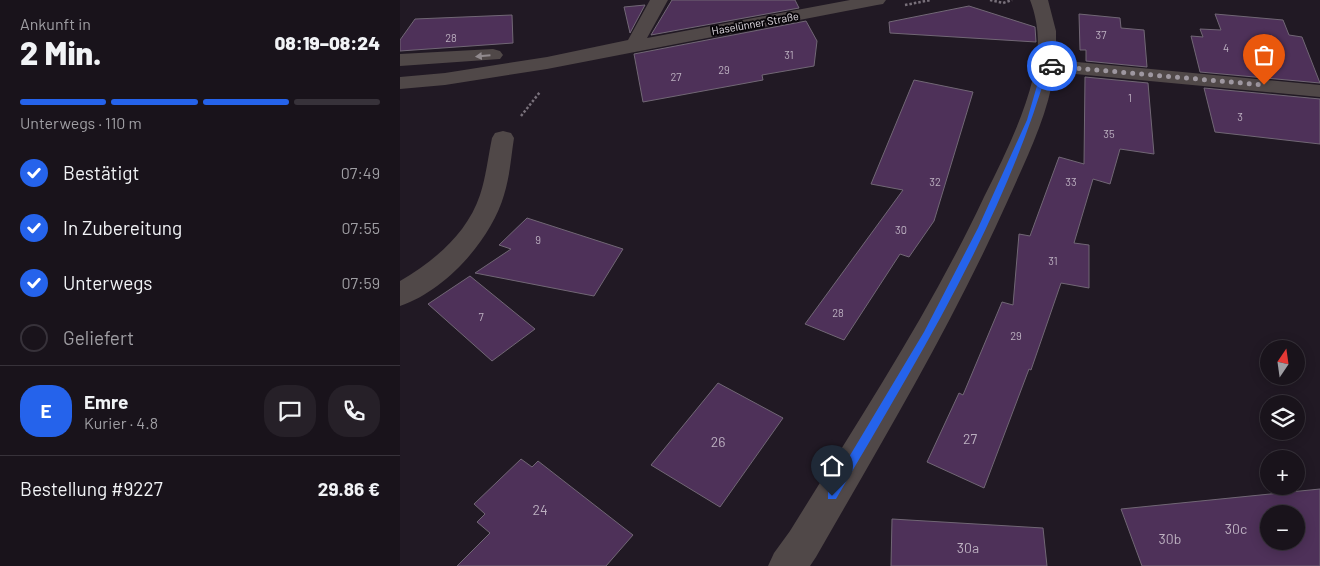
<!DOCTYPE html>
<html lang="de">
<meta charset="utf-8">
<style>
:root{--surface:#19131b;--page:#262028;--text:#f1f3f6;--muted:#9f9ea3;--line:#37323a;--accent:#2563eb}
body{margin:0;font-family:Barlow,sans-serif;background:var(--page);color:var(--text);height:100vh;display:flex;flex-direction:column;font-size:19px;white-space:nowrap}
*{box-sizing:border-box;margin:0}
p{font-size:16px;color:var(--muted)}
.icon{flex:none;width:28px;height:28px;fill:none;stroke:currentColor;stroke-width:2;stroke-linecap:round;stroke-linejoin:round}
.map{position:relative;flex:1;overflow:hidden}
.drawer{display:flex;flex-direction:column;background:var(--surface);width:400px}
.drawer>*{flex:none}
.needle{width:32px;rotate:13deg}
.controls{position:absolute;left:860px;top:340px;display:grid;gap:10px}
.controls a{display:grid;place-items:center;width:45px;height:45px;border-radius:50%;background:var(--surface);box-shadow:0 2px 12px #0003,0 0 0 1px var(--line);font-size:25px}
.pin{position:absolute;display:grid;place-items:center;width:42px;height:42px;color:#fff;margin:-51px -21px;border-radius:50% 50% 50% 0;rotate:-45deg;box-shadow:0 0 5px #0007}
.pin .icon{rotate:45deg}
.courier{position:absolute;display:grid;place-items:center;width:50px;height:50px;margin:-25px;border:4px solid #2563eb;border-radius:50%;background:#fff;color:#222;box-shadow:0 1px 6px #0007}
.summary em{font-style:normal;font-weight:800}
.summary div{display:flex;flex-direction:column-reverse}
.summary{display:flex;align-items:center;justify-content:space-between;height:85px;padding:0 20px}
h1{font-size:32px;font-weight:800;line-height:38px}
.bar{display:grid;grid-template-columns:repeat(4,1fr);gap:8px 5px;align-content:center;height:60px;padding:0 20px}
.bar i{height:6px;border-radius:4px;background:var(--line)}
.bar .current{background:var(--accent)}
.bar p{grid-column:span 4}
.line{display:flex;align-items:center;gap:12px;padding:0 20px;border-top:1px solid var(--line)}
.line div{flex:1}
.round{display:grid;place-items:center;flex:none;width:52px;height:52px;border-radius:20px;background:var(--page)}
ol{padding:0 20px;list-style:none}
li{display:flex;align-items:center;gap:15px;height:55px}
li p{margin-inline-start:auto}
li .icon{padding:5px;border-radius:50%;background:var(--accent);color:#fff;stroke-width:4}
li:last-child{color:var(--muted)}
li i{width:28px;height:28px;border:2px solid var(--line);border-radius:50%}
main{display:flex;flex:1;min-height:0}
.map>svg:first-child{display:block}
.building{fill:#4e3159;stroke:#716775;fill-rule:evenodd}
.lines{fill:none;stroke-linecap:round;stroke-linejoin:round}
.path{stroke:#79717b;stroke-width:2.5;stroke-dasharray:2.5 2;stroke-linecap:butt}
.minor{fill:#504848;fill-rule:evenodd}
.oneway{fill:#918a8e}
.route{fill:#2563eb}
.done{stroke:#9e97a0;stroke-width:5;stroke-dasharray:0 9}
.labels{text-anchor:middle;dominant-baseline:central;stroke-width:4;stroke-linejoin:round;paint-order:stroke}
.far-street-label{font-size:11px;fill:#e1dbe3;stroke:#09060a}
.number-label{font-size:11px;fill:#bcb0c0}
.near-number-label{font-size:14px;fill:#bcb0c0}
</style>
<main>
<section class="drawer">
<div class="summary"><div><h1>2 Min.</h1><p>Ankunft in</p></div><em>08:19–08:24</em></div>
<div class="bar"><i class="current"></i><i class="current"></i><i class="current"></i><i></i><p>Unterwegs · 110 m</p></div>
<ol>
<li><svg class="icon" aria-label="check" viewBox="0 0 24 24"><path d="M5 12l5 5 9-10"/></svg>Bestätigt<p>07:49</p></li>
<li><svg class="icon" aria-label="check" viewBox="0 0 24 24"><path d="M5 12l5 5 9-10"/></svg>In Zubereitung<p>07:55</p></li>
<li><svg class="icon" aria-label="check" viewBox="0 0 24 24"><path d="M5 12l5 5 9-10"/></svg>Unterwegs<p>07:59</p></li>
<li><i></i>Geliefert</li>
</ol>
<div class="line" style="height:90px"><b class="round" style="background:var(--accent);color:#fff">E</b><div><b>Emre</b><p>Kurier · 4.8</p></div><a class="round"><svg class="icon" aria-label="chat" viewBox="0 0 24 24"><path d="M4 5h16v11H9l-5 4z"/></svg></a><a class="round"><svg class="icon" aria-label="phone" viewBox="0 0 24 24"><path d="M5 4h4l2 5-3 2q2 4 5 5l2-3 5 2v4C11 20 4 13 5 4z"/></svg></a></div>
<div class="line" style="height:65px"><div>Bestellung #9227</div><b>29.86 €</b></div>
</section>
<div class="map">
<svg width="920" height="566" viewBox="0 0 920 566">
<rect width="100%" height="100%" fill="#211924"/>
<g class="building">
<path d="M 272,0 L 395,0 L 399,8 L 251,35 Z"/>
<path d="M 245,5 L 230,33 L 224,7 Z"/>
<path d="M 569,6 L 635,27 L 636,42 L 490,33 L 489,22 Z"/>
<path d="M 679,14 L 720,18 L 721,28 L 744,30 L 747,67 L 686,61 L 686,50 L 680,50 Z"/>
<path d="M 815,14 L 883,20 L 889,35 L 902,37 L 920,83 L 800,72 L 791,36 L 803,37 L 800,29 L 821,30 Z"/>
<path d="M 112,15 L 113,43 L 0,51 L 0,40 L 15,19 Z"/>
<path d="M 406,21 L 417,41 L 414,66 L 362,75 L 363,80 L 243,102 L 234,54 Z"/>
<path d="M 685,77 L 748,83 L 754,154 L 720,149 L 710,184 L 693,179 L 674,243 L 689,245 L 689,288 L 661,283 L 631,370 L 629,369 L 584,488 L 527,462 L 559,393 L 563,395 L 602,302 L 613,305 L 619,234 L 630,236 L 659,157 L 684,164 Z"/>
<path d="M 514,80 L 573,92 L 534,221 L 509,257 L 500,254 L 444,340 L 405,324 L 503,190 L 471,184 Z"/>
<path d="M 804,88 L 920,99 L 920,144 L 815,132 Z"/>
<path d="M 127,218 L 223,249 L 194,296 L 75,273 L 111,249 L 99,245 Z"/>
<path d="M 70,276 L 135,329 L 92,361 L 28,304 Z"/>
<path d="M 318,383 L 383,418 L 320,507 L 251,465 Z"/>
<path d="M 121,459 L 132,467 L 138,461 L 233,535 L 206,566 L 57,566 L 90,533 L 77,522 L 85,514 L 74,504 Z"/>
<path d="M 920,489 L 920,566 L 742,566 L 721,509 ZM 869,514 L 896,514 L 896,541 L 869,541 Z"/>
<path d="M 492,519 L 643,528 L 647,566 L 491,566 Z"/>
</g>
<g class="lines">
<g class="path">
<path d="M 590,0 L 603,3 L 612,0"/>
<path d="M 505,5 L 531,0"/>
<path d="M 121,116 L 140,92"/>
</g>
<g class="minor">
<path d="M 250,0 L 268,0 L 247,38 L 450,0 L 486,0 L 483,4 L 477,5 L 147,69 L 45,85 L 0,89 L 0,77 L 45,73 L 147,57 L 228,40 Z"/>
<path d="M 630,0 L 648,0 L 656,31 L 656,60 L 920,85 L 920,97 L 654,72 C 648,116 626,159 608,200 C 553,323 483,440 416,557 L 410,566 L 368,566 L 374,553 L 390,531 C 458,421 529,314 584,197 C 603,159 623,119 633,78 C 640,52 640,26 630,0 Z"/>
<path d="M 93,49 L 100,51 L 103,55 L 100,59 L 0,66 L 0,54 Z"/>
<path d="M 103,131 L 111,133 L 114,138 C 111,157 110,176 104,195 C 91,240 45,291 0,306 L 0,281 C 34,261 67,234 80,195 C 86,177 88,157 92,138 L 95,133 Z"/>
</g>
</g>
<defs><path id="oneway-solid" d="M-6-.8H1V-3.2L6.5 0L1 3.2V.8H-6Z" transform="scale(1.25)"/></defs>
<use class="oneway" href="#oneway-solid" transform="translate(83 56) rotate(175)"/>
<path class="route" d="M 646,64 L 655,66 L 648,67 C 604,222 516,361 436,499 L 428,499 L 428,492 L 524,332 L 578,228 L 627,120 L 643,65 Z"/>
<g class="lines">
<path class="done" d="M 652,66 L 864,85"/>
</g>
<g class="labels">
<g class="far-street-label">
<text transform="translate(355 23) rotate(-10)">Haselünner Straße</text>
</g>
<g class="number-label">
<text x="701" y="34">37</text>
<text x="51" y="37">28</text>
<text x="826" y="47">4</text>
<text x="389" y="54">31</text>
<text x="324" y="69">29</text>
<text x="276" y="76">27</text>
<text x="730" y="97">1</text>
<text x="840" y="116">3</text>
<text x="709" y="133">35</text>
<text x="535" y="181">32</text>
<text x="671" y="181">33</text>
<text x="501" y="229">30</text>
<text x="138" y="239">9</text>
<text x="653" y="260">31</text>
<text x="438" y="312">28</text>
<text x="81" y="316">7</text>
<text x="616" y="335">29</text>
</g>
<g class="near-number-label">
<text x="570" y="438">27</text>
<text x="318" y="441">26</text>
<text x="140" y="509">24</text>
<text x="836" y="528">30c</text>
<text x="770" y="538">30b</text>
<text x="568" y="547">30a</text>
</g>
</g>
</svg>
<div class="controls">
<a><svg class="needle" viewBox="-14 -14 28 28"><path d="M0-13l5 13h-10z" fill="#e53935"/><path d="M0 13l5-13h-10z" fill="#9f9ea3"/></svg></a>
<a><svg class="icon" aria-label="layers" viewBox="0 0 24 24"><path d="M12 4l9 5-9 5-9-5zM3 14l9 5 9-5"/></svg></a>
<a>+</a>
<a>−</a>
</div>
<div class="pin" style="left:864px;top:85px;background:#ea580c"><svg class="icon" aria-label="bag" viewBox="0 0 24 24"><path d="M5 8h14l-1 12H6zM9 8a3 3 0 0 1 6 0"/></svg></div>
<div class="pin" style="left:432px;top:496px;background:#1f2937"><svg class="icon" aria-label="home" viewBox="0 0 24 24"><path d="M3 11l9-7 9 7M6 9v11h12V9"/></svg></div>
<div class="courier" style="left:652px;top:66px"><svg class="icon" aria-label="car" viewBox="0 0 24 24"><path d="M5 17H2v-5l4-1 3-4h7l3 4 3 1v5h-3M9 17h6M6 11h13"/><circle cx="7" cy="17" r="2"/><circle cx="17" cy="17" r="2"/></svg></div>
</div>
</main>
